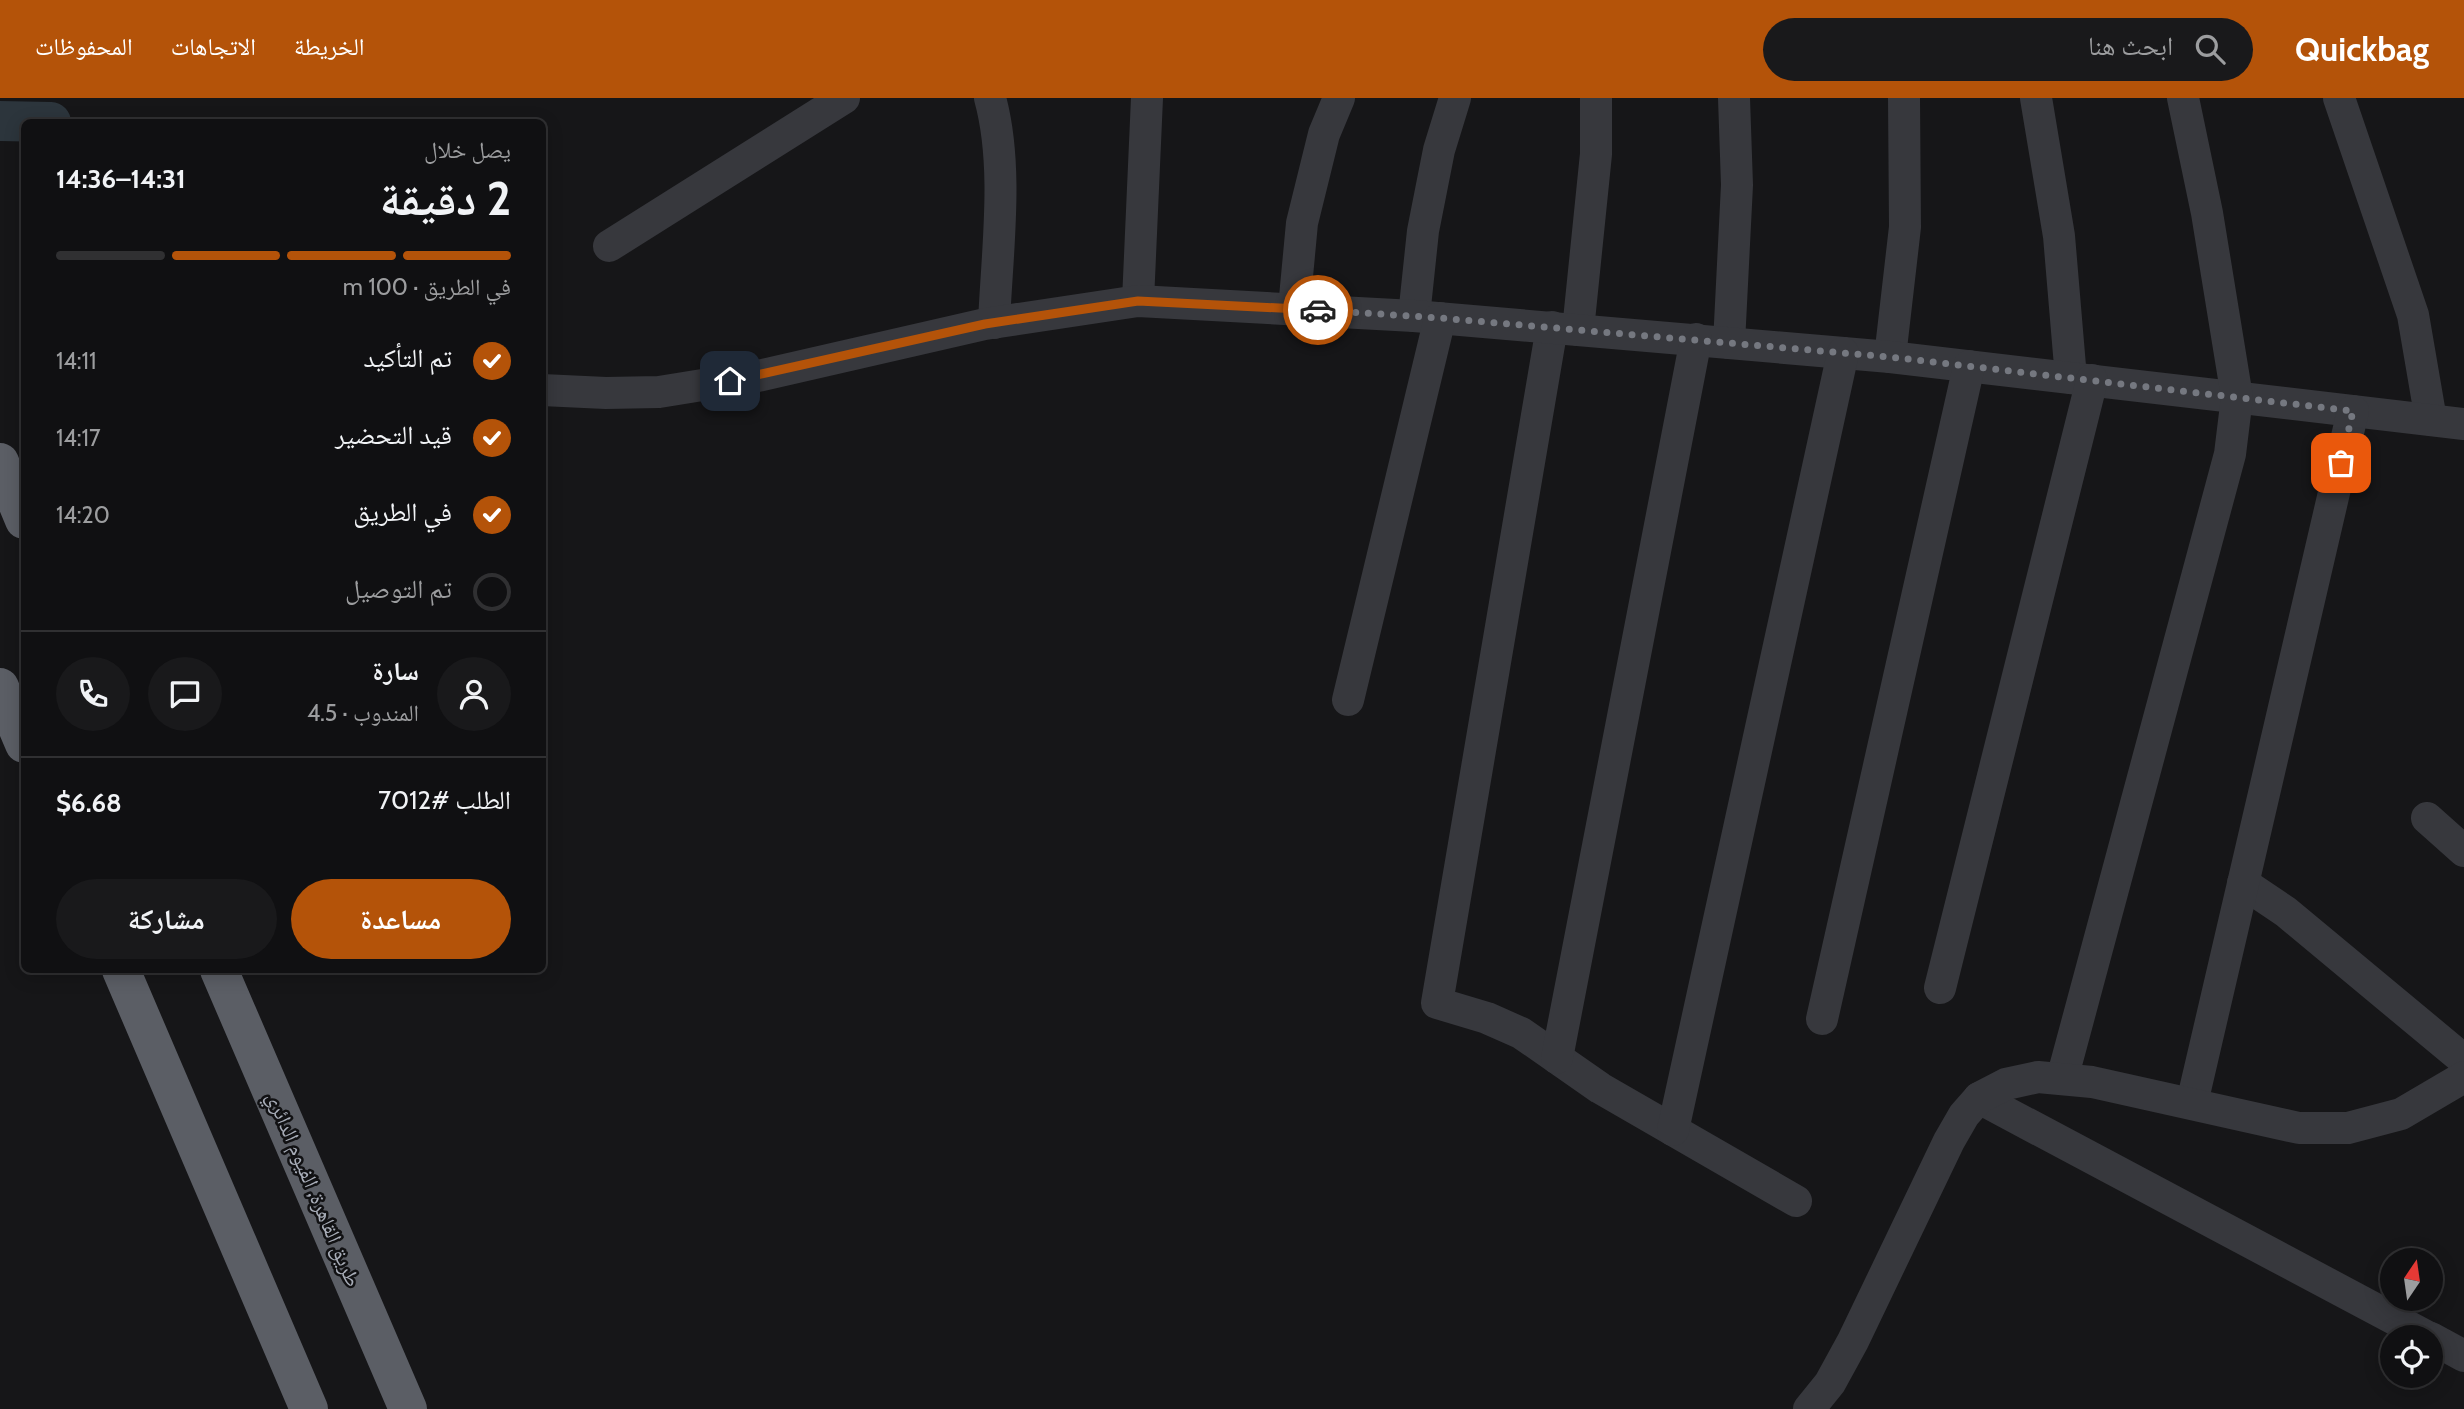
<!DOCTYPE html>
<html lang="ar">
<meta charset="utf-8">
<style>
:root{--surface:#101012;--page:#19191b;--text:#f1f3f6;--muted:#9c9d9f;--line:#303032;--accent:#b45309}
body{margin:0;font-family:Cabin,"Noto Naskh Arabic",sans-serif;background:var(--page);color:var(--text);direction:rtl;height:100vh;display:flex;flex-direction:column;font-size:26px;white-space:nowrap}
*{box-sizing:border-box;margin:0}
p{font-size:23px;color:var(--muted)}
.icon{flex:none;width:38px;height:38px;fill:none;stroke:currentColor;stroke-width:2;stroke-linecap:round;stroke-linejoin:round}
.map{position:relative;flex:1;overflow:hidden;direction:ltr}
.sheet{position:absolute;left:21px;top:21px;width:525px;height:854px;display:flex;flex-direction:column;background:var(--surface);border-radius:10px;box-shadow:0 4px 18px #0003,0 0 0 2px var(--line);direction:rtl}
.sheet>*{flex:none}
.needle{width:46px;rotate:13deg}
.fabs{position:absolute;left:2380px;top:1150px;display:grid;gap:14px}
.fabs a{display:grid;place-items:center;width:63px;height:63px;border-radius:50%;background:var(--surface);box-shadow:0 4px 18px #0003,0 0 0 2px var(--line);font-size:35px}
.pin{position:absolute;display:grid;place-items:center;width:60px;height:60px;color:#fff;margin:-30px;border-radius:14px;box-shadow:0 4px 10px #0006}
.courier{position:absolute;display:grid;place-items:center;width:70px;height:70px;margin:-35px;border:5px solid #b45309;border-radius:50%;background:#fff;color:#222;box-shadow:0 2px 9px #0007}
.headline em{font-style:normal;font-weight:700}
.headline div{display:flex;flex-direction:column-reverse}
.headline{display:flex;align-items:center;justify-content:space-between;height:119px;padding:0 35px}
h1{font-size:46px;font-weight:700;line-height:52px}
.bar{display:grid;grid-template-columns:repeat(4,1fr);gap:10px 7px;align-content:center;height:84px;padding:0 35px}
.bar i{height:9px;border-radius:5px;background:var(--line)}
.bar .active{background:var(--accent)}
.bar p{grid-column:span 4}
.line{display:flex;align-items:center;gap:18px;padding:0 35px;border-top:2px solid var(--line)}
.line div{flex:1}
.round{display:grid;place-items:center;flex:none;width:74px;height:74px;border-radius:37px;background:var(--page)}
ol{padding:0 35px;list-style:none}
li{display:flex;align-items:center;gap:21px;height:77px}
li p{margin-inline-start:auto}
li .icon{padding:7px;border-radius:50%;background:var(--accent);color:#fff;stroke-width:4}
li:last-child{color:var(--muted)}
li i{width:38px;height:38px;border:4px solid var(--line);border-radius:50%}
.action{display:flex;gap:14px;margin-top:auto;padding:14px 35px}
.action a{flex:1;height:80px;border-radius:42px;background:var(--accent);color:#fff;font-size:28px;font-weight:700;line-height:80px;text-align:center}
.action a+a{background:var(--page);color:var(--text)}
header{display:flex;align-items:center;gap:42px;box-sizing:border-box;height:98px;padding:0 35px;background:var(--accent);color:#fff}
header strong{font-size:33px}
nav{display:flex;gap:38px;margin-inline-start:auto;font-size:24px}
.search{width:490px;height:63px;background:var(--page);display:flex;align-items:center;gap:18px;box-sizing:border-box;padding:0 24px;border-radius:38px;color:var(--muted);font-size:26px}
.map>svg:first-child{display:block}
.lines{fill:none;stroke-linecap:round;stroke-linejoin:round}
.canal{stroke:#2c353c;stroke-width:40}
.minor{stroke:#37383d;stroke-width:32}
.trunk{stroke:#5b5e65;stroke-width:38}
.done{stroke:#757880;stroke-width:7;stroke-dasharray:0 12.6}
.route{stroke:#b45309;stroke-width:9}
.labels{text-anchor:middle;dominant-baseline:central;stroke-width:5;stroke-linejoin:round;paint-order:stroke}
.street-label{font-size:21px;fill:#a8adb8;stroke:#111113}
</style>
<header>
<strong>Quickbag</strong>
<div class="search"><svg class="icon" aria-label="search" viewBox="0 0 24 24"><circle cx="10" cy="10" r="6"/><path d="M15 15l6 6"/></svg>ابحث هنا</div>
<nav><a>الخريطة</a><a>الاتجاهات</a><a>المحفوظات</a></nav>
</header>
<div class="map">
<svg width="2464" height="1311" viewBox="0 0 2464 1311">
<rect width="100%" height="100%" fill="#161618"/>
<g class="lines">
<path class="canal" d="M 0,23 L 51,24"/>
<g class="minor">
<path d="M 990,0 C 1009,69 997,153 994,225"/>
<path d="M 2036,0 L 2059,138 L 2071,280"/>
<path d="M 2339,0 L 2413,217 L 2431,322"/>
<path d="M 609,148 L 844,0"/>
<path d="M 1138,203 L 1147,0"/>
<path d="M 1294,210 L 1302,125 L 1324,36 L 1339,0"/>
<path d="M 1414,218 L 1423,133 L 1439,52 L 1455,0"/>
<path d="M 1552,229 L 1437,905 L 1487,920 L 1521,935 L 1600,990 L 1796,1103"/>
<path d="M 1578,232 L 1596,56 L 1596,0"/>
<path d="M 1729,245 L 1737,87 L 1734,0"/>
<path d="M 1890,259 L 1905,129 L 1904,0"/>
<path d="M 542,292 L 606,295 L 659,294 L 758,278 L 985,226 L 1138,203 L 1414,218 L 1890,259 L 2464,326"/>
<path d="M 1348,602 L 1440,220"/>
<path d="M 2427,720 L 2464,753"/>
<path d="M 2243,785 L 2286,814 L 2464,962"/>
<path d="M 1940,890 L 2092,282"/>
<path d="M 1822,921 L 1969,268"/>
<path d="M 1557,960 L 1696,241"/>
<path d="M 2062,981 L 2230,356 L 2237,299 L 2207,115 L 2183,0"/>
<path d="M 1979,1000 L 2428,1239"/>
<path d="M 2192,1005 L 2353,313"/>
<path d="M 1673,1032 L 1843,255"/>
<path d="M 2431,1240 L 2464,1258"/>
<path d="M 1809,1311 L 1830,1285 L 1853,1243 L 1949,1043 L 1964,1017 L 1979,1000 L 2006,986 L 2038,979 L 2092,984 L 2299,1030 L 2348,1030 L 2401,1016 L 2464,979"/>
</g>
<g class="trunk">
<path d="M 0,364 L 24,422"/>
<path d="M 0,589 L 24,646"/>
<path d="M 121,872 L 309,1311"/>
<path d="M 219,872 L 408,1311"/>
</g>
</g>
<g class="lines">
<path class="done" d="M 1318,212 L 1440,220 L 1890,259 L 2353,313 L 2341,365"/>
<path class="route" d="M 730,283 L 985,226 L 1138,203 L 1318,212"/>
</g>
<g class="labels">
<g class="street-label">
<text transform="translate(314 1091) rotate(67)">طريق القاهرة, الفيوم الدائري</text>
</g>
</g>
</svg>
<div class="fabs">
<a><svg class="needle" viewBox="-14 -14 28 28"><path d="M0-13l5 13h-10z" fill="#e53935"/><path d="M0 13l5-13h-10z" fill="#9c9d9f"/></svg></a>
<a><svg class="icon" aria-label="locate" viewBox="0 0 24 24"><circle cx="12" cy="12" r="6"/><path d="M12 2v4M12 18v4M2 12h4M18 12h4"/></svg></a>
</div>
<div class="pin" style="left:2341px;top:365px;background:#ea580c"><svg class="icon" aria-label="bag" viewBox="0 0 24 24"><path d="M5 8h14l-1 12H6zM9 8a3 3 0 0 1 6 0"/></svg></div>
<div class="pin" style="left:730px;top:283px;background:#1f2937"><svg class="icon" aria-label="home" viewBox="0 0 24 24"><path d="M3 11l9-7 9 7M6 9v11h12V9"/></svg></div>
<div class="courier" style="left:1318px;top:212px"><svg class="icon" aria-label="car" viewBox="0 0 24 24"><path d="M5 17H2v-5l4-1 3-4h7l3 4 3 1v5h-3M9 17h6M6 11h13"/><circle cx="7" cy="17" r="2"/><circle cx="17" cy="17" r="2"/></svg></div>
<section class="sheet">
<div class="headline"><div><h1>2 دقيقة</h1><p>يصل خلال</p></div><em>14:31–14:36</em></div>
<div class="bar"><i class="active"></i><i class="active"></i><i class="active"></i><i></i><p>في الطريق · 100 m</p></div>
<ol>
<li><svg class="icon" aria-label="check" viewBox="0 0 24 24"><path d="M5 12l5 5 9-10"/></svg>تم التأكيد<p>14:11</p></li>
<li><svg class="icon" aria-label="check" viewBox="0 0 24 24"><path d="M5 12l5 5 9-10"/></svg>قيد التحضير<p>14:17</p></li>
<li><svg class="icon" aria-label="check" viewBox="0 0 24 24"><path d="M5 12l5 5 9-10"/></svg>في الطريق<p>14:20</p></li>
<li><i></i>تم التوصيل</li>
</ol>
<div class="line" style="height:126px"><a class="round"><svg class="icon" aria-label="person" viewBox="0 0 24 24"><circle cx="12" cy="8" r="4"/><path d="M4 21q1-7 8-7t8 7"/></svg></a><div><b>سارة</b><p>المندوب · 4.5</p></div><a class="round"><svg class="icon" aria-label="chat" viewBox="0 0 24 24"><path d="M4 5h16v11H9l-5 4z"/></svg></a><a class="round"><svg class="icon" aria-label="phone" viewBox="0 0 24 24"><path d="M5 4h4l2 5-3 2q2 4 5 5l2-3 5 2v4C11 20 4 13 5 4z"/></svg></a></div>
<div class="line" style="height:91px"><div>الطلب #7012</div><b>$6.68</b></div>
<div class="action"><a>مساعدة</a><a>مشاركة</a></div>
</section>
</div>
